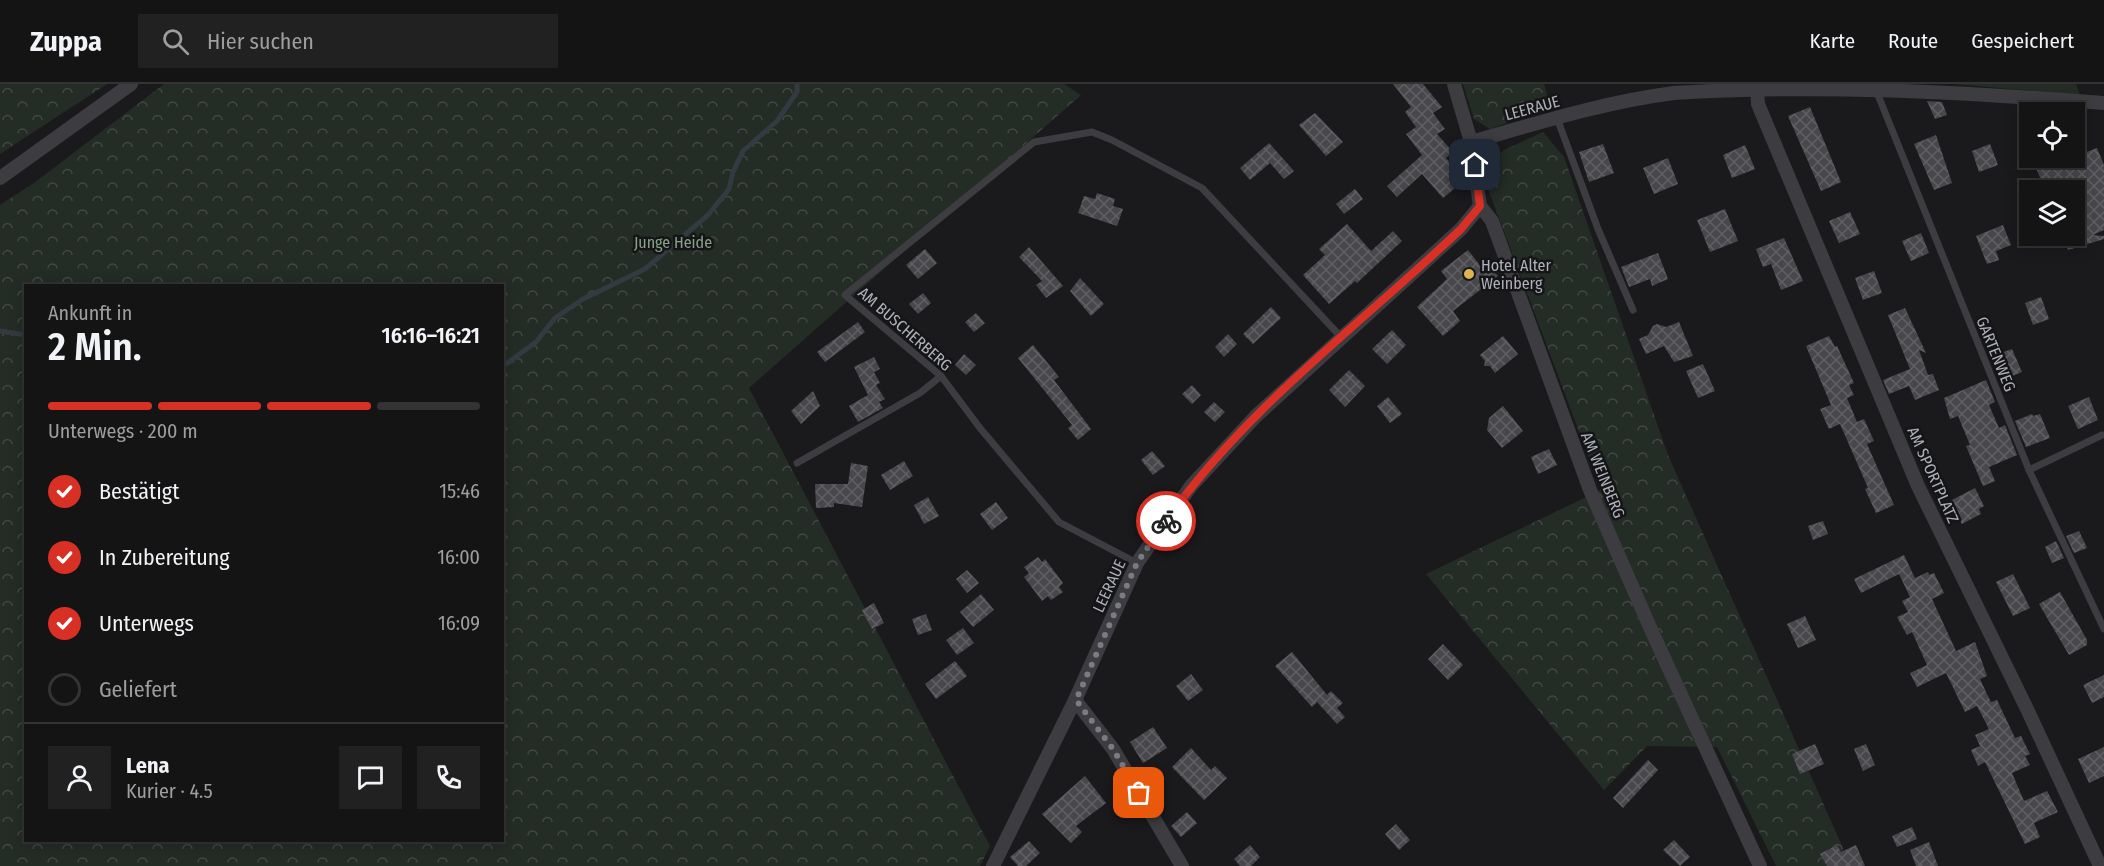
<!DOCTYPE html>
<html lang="de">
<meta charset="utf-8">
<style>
:root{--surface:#141415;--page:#212122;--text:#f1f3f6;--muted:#9d9ea0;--line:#333334;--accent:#d93025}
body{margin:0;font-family:"Fira Sans Condensed",sans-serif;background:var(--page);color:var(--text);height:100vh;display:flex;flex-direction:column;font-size:22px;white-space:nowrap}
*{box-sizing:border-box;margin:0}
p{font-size:20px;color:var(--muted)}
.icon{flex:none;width:33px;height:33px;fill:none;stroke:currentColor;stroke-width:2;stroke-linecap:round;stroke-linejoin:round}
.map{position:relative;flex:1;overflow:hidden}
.drawer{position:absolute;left:24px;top:200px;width:480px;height:558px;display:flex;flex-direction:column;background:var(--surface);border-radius:0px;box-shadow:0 3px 15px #0003,0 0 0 2px var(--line)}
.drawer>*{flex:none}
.tools{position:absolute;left:2019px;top:18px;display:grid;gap:12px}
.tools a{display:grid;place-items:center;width:66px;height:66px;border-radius:0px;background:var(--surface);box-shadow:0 3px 15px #0003,0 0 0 2px var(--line);font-size:30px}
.pin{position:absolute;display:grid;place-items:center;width:51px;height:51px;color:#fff;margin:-26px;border-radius:12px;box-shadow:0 3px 9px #0006}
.courier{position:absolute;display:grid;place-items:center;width:60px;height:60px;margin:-30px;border:4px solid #d93025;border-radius:50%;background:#fff;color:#222;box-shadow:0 2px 8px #0007}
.head em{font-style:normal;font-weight:600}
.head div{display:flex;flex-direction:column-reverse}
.head{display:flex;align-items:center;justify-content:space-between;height:102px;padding:0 24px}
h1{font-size:39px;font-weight:600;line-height:45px}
.bar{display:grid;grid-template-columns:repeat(4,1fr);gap:9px 6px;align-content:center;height:72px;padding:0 24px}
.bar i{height:8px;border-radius:4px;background:var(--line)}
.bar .on{background:var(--accent)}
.bar p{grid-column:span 4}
.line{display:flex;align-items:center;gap:15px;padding:0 24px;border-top:2px solid var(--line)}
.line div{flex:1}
.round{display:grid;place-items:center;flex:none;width:63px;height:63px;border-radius:0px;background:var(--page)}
ol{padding:0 24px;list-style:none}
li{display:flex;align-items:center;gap:18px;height:66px}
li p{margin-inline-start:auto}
li .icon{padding:6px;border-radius:50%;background:var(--accent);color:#fff;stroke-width:4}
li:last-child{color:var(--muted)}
li i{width:33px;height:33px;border:3px solid var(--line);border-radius:50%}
header{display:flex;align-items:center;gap:36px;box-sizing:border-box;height:84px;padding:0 30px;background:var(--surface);border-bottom:2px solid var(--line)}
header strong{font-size:28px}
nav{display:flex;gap:33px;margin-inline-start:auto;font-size:21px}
.search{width:420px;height:54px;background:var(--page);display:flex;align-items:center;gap:15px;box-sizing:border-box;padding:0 21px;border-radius:0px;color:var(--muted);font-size:22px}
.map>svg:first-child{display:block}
.green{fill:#242c26}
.forest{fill:url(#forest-crowns);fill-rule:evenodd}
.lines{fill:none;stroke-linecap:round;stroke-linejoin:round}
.stream{stroke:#333a41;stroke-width:5}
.building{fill:url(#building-cross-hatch)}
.lane{stroke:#3c3c41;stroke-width:7}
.street{stroke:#3c3c41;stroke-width:14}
.done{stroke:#7a7c83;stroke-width:6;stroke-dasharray:0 10.8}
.route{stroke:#d93025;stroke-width:8}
.poi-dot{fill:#deb450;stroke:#151517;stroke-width:2}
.labels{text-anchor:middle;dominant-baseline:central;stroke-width:5;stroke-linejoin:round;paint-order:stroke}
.street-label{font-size:16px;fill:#aeb1ba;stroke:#151517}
.park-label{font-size:16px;fill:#88a38a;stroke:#151517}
.poi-label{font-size:16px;fill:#aeb1ba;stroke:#151517;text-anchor:start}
</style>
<header>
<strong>Zuppa</strong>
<div class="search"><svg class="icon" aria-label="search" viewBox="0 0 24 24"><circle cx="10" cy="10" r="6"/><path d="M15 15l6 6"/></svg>Hier suchen</div>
<nav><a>Karte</a><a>Route</a><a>Gespeichert</a></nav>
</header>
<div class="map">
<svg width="2104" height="782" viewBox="0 0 2104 782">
<defs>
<pattern id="forest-crowns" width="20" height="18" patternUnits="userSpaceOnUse" patternTransform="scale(1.5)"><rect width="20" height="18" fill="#242c26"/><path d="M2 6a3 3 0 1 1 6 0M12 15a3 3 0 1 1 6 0" fill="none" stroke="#414843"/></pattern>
<pattern id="building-cross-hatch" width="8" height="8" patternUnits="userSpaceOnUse" patternTransform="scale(1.5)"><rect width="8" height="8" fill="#47474c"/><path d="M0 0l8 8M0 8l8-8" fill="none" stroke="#5f5f64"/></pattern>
</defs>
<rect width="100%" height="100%" fill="#1a1a1c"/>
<path class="green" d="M 1953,0 L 2076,0 L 2080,11 Z"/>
<g class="forest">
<path d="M 0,0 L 107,0 L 0,70 Z"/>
<path d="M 164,0 L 1064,0 L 1081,11 L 749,304 L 990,762 L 980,782 L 0,782 L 0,121 L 34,99 ZM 26,201 L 502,201 L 502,756 L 26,756 Z"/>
<path d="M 1463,0 L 1544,0 L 1551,23 L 1490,45 L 1474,35 Z"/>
<path d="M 1543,48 L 1564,73 L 1668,371 L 1851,782 L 1776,782 L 1717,663 L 1647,662 L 1604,706 L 1426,490 L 1601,406 L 1481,86 L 1504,66 Z"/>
</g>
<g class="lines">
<g class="stream">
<path d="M 0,247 L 26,251"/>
<path d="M 502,283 L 536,258 L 555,234 L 583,215 L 645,185 L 708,131 L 729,105 L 733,88 L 743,67 L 777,37 L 797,8 L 797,0"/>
</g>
</g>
<g class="building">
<path d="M 1393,0 L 1423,0 L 1442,23 L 1433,29 L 1445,45 L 1437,50 L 1453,68 L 1446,74 L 1459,89 L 1454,93 L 1460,100 L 1443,114 L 1422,90 L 1397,113 L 1387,102 L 1422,71 L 1406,50 L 1416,43 L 1405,28 L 1411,23 Z"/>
<path d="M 1927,17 L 1942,18 L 1947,31 L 1935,35 Z"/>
<path d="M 1810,23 L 1841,98 L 1821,107 L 1788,32 Z"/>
<path d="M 1315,29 L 1343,58 L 1326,72 L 1299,41 Z"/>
<path d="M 1936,51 L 1952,99 L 1934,106 L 1914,60 Z"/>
<path d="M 1269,59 L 1294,87 L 1284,95 L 1270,79 L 1250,96 L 1240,84 Z"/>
<path d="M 1603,60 L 1614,89 L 1589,98 L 1579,68 Z"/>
<path d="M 1990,60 L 1998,81 L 1979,88 L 1972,67 Z"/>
<path d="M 1745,61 L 1755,85 L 1732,94 L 1723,71 Z"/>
<path d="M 2097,64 L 2104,81 L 2104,146 L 2093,151 L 2104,152 L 2104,155 L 2068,166 L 2064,152 L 2074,152 L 2074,106 L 2066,106 L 2064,101 L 2045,106 L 2034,79 L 2048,74 L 2055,74 L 2057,79 Z"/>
<path d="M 1668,74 L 1678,100 L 1654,110 L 1643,84 Z"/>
<path d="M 1355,105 L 1363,115 L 1344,130 L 1336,120 Z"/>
<path d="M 1097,109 L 1115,115 L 1113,122 L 1123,125 L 1117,142 L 1078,129 L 1084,112 L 1095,115 Z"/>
<path d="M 1725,125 L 1738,157 L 1710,168 L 1697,136 Z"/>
<path d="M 1850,128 L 1860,150 L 1839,159 L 1829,137 Z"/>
<path d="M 1347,140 L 1371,167 L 1393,147 L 1402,157 L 1357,199 L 1355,197 L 1329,220 L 1303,191 L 1325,171 L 1319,165 Z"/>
<path d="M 2003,141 L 2011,161 L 1996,167 L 1999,176 L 1987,180 L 1976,152 Z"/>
<path d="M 1921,149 L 1929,169 L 1911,177 L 1902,157 Z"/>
<path d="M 1784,154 L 1803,197 L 1781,206 L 1771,180 L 1763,183 L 1756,165 Z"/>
<path d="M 1029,163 L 1063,202 L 1046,214 L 1036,201 L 1042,197 L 1019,173 Z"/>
<path d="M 925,165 L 937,179 L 918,195 L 906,181 Z"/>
<path d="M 1468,166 L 1482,184 L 1488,180 L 1498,192 L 1453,227 L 1460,237 L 1443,252 L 1417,223 L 1447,195 L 1441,187 Z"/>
<path d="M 1658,169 L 1668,195 L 1652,202 L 1650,195 L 1629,203 L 1621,183 Z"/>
<path d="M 1874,187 L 1882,209 L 1863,216 L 1855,194 Z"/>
<path d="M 1080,194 L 1104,220 L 1091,232 L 1070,207 Z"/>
<path d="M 923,209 L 931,219 L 918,230 L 909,220 Z"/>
<path d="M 2041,213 L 2049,235 L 2033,241 L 2025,219 Z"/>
<path d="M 1271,223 L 1281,234 L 1253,260 L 1243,250 Z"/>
<path d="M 1905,224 L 1926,269 L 1919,266 L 1928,291 L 1933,290 L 1939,306 L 1915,316 L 1909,302 L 1889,310 L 1883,296 L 1910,285 L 1888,231 Z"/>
<path d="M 976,229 L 985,239 L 974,248 L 965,238 Z"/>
<path d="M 858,238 L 865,248 L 825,278 L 817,268 Z"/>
<path d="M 1679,238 L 1693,272 L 1674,278 L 1664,262 L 1646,270 L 1639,255 L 1648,251 L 1653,242 L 1657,240 L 1666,243 Z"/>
<path d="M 1392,246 L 1406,261 L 1387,280 L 1372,265 Z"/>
<path d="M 1228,250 L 1237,260 L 1224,273 L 1215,263 Z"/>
<path d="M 1503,252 L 1518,270 L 1495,289 L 1490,282 L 1484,282 L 1485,277 L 1480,271 Z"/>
<path d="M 1829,252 L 1835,263 L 1837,262 L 1854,299 L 1849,301 L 1854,311 L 1847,314 L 1857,338 L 1864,335 L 1874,357 L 1867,360 L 1894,421 L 1876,429 L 1865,405 L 1868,404 L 1840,340 L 1829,345 L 1820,325 L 1831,321 L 1806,262 Z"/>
<path d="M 1033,261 L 1059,293 L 1054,296 L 1091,345 L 1078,356 L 1068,344 L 1072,341 L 1018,274 Z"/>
<path d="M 2012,265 L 2022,288 L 2005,295 L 1995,271 Z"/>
<path d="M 964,270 L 976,281 L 966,291 L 955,281 Z"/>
<path d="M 874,273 L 880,285 L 874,288 L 880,299 L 876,301 L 885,315 L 879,318 L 883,324 L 858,338 L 849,322 L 868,311 L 854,283 Z"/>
<path d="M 1703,280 L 1715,307 L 1698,314 L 1686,287 Z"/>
<path d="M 1349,286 L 1365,302 L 1345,323 L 1329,306 Z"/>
<path d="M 1986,296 L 1995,318 L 1989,321 L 1999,344 L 2005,341 L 2017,371 L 1989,383 L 1995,397 L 1983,402 L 1966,362 L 1970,361 L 1958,332 L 1950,335 L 1944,314 Z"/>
<path d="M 1192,301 L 1201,311 L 1192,320 L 1182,310 Z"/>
<path d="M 813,307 L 820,322 L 801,340 L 791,327 Z"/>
<path d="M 1388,313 L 1402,330 L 1390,339 L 1377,322 Z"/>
<path d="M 2089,313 L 2098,336 L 2078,345 L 2068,322 Z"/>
<path d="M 1214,318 L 1225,328 L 1215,338 L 1204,328 Z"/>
<path d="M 1503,322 L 1523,347 L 1502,364 L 1487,346 L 1489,334 Z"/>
<path d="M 2032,330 L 2033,332 L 2040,330 L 2050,354 L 2026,363 L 2015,337 Z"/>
<path d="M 1549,365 L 1557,381 L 1538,390 L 1531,373 Z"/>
<path d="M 1152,367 L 1165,382 L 1153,391 L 1141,376 Z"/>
<path d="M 904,377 L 913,392 L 890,406 L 881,391 Z"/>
<path d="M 851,379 L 868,382 L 862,423 L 834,419 L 834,423 L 816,424 L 815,400 L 848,400 Z"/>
<path d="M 1975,404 L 1984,422 L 1979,425 L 1981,430 L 1962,440 L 1950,417 Z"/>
<path d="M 928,413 L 939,432 L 924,440 L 914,421 Z"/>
<path d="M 996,418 L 1008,434 L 992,446 L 980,430 Z"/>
<path d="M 1823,437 L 1828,450 L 1813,456 L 1808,442 Z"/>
<path d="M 2079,447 L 2087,464 L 2074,469 L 2066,452 Z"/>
<path d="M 2056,457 L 2064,474 L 2052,479 L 2045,463 Z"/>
<path d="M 1904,471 L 1915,494 L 1928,488 L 1929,491 L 1934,489 L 1944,509 L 1932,515 L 1956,567 L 1975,558 L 1987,592 L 1980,595 L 1986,608 L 1991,618 L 1997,616 L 2015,654 L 2021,652 L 2030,670 L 2025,672 L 2030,681 L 2012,689 L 2024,717 L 2047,707 L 2058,728 L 2034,739 L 2040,753 L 2025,760 L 1985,678 L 1978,682 L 1971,666 L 1980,662 L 1975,651 L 1989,645 L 1977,622 L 1965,628 L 1946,589 L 1917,603 L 1910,589 L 1927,581 L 1912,548 L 1907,551 L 1897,533 L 1908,528 L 1902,517 L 1910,513 L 1899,490 L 1861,509 L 1854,495 Z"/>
<path d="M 1038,473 L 1042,478 L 1045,475 L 1063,499 L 1059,503 L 1063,508 L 1051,516 L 1048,512 L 1042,517 L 1024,493 L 1029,489 L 1024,483 Z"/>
<path d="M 967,486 L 979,499 L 967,509 L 956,495 Z"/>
<path d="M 2013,490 L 2030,524 L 2013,532 L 1996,498 Z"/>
<path d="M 2060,508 L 2087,556 L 2087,561 L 2069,571 L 2039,520 Z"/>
<path d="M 981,510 L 994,526 L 973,543 L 960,528 Z"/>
<path d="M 874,519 L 884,539 L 872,545 L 862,526 Z"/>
<path d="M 926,530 L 932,546 L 918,551 L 912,535 Z"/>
<path d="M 1805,532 L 1816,556 L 1798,564 L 1787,540 Z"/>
<path d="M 963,544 L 974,559 L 957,571 L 946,556 Z"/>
<path d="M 1443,560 L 1463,581 L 1448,596 L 1428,575 Z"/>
<path d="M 1292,568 L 1327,611 L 1331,607 L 1343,619 L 1337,624 L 1345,633 L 1337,640 L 1317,618 L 1312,623 L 1275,582 Z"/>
<path d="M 955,577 L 967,592 L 936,615 L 925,600 Z"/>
<path d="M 1191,590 L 1203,606 L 1188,617 L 1176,602 Z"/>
<path d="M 2104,591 L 2104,613 L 2092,619 L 2083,601 Z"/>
<path d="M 1153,643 L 1167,664 L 1143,679 L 1130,658 Z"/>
<path d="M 1815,660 L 1824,680 L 1800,690 L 1792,670 Z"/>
<path d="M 1866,660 L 1875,681 L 1863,687 L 1854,665 Z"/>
<path d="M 2104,663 L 2104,692 L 2089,699 L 2078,675 Z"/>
<path d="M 1191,664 L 1211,686 L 1215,682 L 1227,694 L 1204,716 L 1172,683 Z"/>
<path d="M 1648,676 L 1658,686 L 1623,724 L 1613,714 Z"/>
<path d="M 1085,692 L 1106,719 L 1076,742 L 1082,748 L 1071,759 L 1042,730 Z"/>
<path d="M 1187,728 L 1197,739 L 1181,753 L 1171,742 Z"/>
<path d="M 1396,740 L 1410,756 L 1399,766 L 1385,750 Z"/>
<path d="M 1912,743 L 1917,755 L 1897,763 L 1892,752 Z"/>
<path d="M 1674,756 L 1690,773 L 1680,782 L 1663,766 Z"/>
<path d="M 1029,757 L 1040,769 L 1026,782 L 1018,782 L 1010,773 Z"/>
<path d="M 1929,758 L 1938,782 L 1916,782 L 1910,766 Z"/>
<path d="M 1250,761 L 1260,773 L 1251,782 L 1240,782 L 1234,775 Z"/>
<path d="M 1837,761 L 1841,768 L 1856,761 L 1865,782 L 1827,782 L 1820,770 Z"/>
</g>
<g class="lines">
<g class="lane">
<path d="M 1876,6 L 2029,386 L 2104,545"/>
<path d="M 1557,34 L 1598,145 L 1633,226"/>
<path d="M 797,379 L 920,309 L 941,292"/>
<path d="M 2029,386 L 2102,351"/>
<path d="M 1137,479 L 1059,438 L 980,344 L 941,292 L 845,211 L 1034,58 L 1092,48 L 1112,56 L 1202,104 L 1341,253"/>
</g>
<g class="street">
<path d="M 1454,0 L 1471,58 L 1480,122 L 1492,137 L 1590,406 L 1653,550 L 1760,782"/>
<path d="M 1757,4 L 1758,20 L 1918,402 L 2027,625 L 2100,782"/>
<path d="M 1471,58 C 1538,39 1604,18 1674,9 C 1816,0 1962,8 2104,19"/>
<path d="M 0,94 L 131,0"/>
<path d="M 1075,616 L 1113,665 L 1182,782"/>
<path d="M 993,782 L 1075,616 L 1137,479 L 1191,402 L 1256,332 L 1461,145 L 1480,122"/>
</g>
</g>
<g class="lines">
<path class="done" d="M 1139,709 L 1113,665 L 1076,616 L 1137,479 L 1166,437"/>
<path class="route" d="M 1166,437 C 1246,324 1361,240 1461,145 L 1480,122 L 1475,81"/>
</g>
<circle class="poi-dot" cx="1469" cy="190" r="6"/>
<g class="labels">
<g class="street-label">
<text transform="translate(1532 24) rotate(-15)">LEERAUE</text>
<text transform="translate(905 245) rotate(41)">AM BUSCHERBERG</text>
<text transform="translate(1996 270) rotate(68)">GARTENWEG</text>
<text transform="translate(1603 391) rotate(68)">AM WEINBERG</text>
<text transform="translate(1933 391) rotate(66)">AM SPORTPLATZ</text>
<text transform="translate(1109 502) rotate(-65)">LEERAUE</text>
</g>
<g class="park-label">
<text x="673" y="158">Junge Heide</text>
</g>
<g class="poi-label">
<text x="1481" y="181">Hotel Alter<tspan x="1481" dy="18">Weinberg</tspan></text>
</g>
</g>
</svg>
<div class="tools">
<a><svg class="icon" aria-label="locate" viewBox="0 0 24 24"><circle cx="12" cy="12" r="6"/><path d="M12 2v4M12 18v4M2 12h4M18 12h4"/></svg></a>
<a><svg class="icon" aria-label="layers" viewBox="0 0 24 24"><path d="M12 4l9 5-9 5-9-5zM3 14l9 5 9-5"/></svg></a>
</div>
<div class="pin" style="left:1139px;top:709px;background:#ea580c"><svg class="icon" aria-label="bag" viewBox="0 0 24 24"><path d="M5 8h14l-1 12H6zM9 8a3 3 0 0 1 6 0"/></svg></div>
<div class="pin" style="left:1475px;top:81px;background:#1f2937"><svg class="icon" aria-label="home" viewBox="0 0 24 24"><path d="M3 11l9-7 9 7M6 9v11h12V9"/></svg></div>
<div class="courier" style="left:1166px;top:437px"><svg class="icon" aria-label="bike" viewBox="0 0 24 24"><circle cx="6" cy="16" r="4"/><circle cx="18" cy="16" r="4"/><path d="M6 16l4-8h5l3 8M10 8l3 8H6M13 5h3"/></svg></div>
<section class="drawer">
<div class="head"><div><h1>2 Min.</h1><p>Ankunft in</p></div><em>16:16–16:21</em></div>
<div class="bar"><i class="on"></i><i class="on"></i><i class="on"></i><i></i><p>Unterwegs · 200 m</p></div>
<ol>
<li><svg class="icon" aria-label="check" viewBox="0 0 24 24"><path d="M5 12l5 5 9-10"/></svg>Bestätigt<p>15:46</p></li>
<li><svg class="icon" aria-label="check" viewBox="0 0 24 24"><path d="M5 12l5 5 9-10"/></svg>In Zubereitung<p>16:00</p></li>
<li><svg class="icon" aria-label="check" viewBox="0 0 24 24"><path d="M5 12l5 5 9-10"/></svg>Unterwegs<p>16:09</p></li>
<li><i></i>Geliefert</li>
</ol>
<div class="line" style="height:108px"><a class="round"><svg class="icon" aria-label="person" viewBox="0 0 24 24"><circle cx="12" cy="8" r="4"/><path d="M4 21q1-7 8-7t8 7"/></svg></a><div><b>Lena</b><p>Kurier · 4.5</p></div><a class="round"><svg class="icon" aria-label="chat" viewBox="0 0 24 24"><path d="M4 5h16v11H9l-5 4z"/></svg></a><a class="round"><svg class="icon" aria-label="phone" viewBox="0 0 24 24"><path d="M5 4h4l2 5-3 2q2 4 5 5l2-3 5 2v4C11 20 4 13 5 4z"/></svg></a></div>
</section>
</div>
